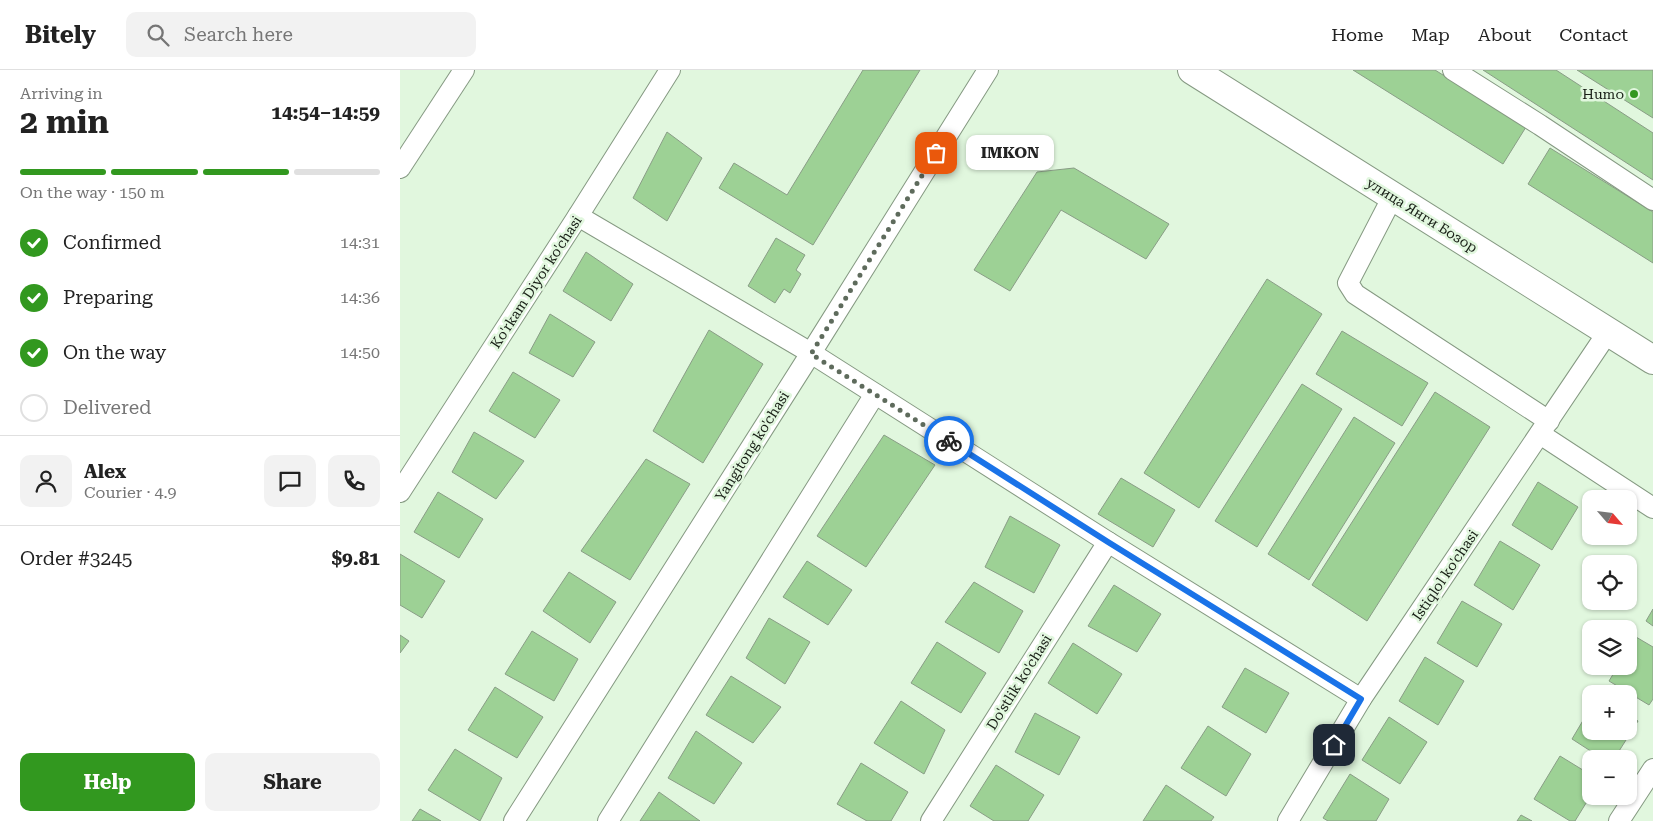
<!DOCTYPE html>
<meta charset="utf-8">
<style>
:root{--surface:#fff;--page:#f2f2f2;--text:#222;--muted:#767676;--line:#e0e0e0;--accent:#32981f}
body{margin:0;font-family:"Roboto Serif",serif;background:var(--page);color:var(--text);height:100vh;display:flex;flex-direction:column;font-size:19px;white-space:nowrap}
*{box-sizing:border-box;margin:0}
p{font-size:16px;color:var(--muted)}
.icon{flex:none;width:28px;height:28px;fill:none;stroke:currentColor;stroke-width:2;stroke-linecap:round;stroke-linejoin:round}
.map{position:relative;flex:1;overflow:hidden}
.side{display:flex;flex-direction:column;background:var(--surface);width:400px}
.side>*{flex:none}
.needle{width:32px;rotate:118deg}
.fabs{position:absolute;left:1182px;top:420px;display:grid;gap:10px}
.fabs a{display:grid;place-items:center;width:55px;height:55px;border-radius:10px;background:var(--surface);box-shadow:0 1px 4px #0004;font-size:25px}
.pin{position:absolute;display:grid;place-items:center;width:42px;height:42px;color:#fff;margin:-21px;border-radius:10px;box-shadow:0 2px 8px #0006}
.courier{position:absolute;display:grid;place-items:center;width:50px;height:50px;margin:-25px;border:4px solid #1a73e8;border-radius:50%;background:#fff;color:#222;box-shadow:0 1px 6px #0007}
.bubble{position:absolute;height:35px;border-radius:10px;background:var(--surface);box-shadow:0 1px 4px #0004;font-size:16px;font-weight:700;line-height:35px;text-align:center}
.head em{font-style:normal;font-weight:700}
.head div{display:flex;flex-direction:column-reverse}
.head{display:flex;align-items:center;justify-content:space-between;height:85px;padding:0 20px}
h1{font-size:32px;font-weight:700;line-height:38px}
.bar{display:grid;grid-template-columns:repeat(4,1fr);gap:8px 5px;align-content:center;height:60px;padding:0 20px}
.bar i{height:6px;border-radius:4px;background:var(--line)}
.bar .on{background:var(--accent)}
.bar p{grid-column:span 4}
.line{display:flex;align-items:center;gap:12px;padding:0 20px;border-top:1px solid var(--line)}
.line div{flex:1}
.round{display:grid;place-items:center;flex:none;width:52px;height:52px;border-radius:10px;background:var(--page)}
ol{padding:0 20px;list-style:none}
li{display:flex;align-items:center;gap:15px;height:55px}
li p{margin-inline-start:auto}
li .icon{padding:5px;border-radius:50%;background:var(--accent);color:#fff;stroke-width:4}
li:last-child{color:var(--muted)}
li i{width:28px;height:28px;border:2px solid var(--line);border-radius:50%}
.primary-button{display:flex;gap:10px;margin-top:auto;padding:10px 20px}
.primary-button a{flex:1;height:58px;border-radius:10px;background:var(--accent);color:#fff;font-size:20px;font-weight:700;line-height:58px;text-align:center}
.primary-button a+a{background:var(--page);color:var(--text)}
header{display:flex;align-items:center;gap:30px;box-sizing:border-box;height:70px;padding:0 25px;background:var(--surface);border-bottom:1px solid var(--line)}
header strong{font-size:24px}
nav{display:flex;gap:28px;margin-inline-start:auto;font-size:18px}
.search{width:350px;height:45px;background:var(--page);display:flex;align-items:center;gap:12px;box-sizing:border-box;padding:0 18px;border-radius:10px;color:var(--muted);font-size:19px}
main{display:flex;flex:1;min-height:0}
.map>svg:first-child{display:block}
.building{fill:#9dd195;stroke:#899d86}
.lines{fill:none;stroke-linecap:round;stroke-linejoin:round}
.street-casing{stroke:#859982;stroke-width:22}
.secondary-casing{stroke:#859982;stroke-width:30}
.street{stroke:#fff;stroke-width:20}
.secondary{stroke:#fff;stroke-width:28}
.done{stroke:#5e6b5c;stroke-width:5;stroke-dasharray:0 9}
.route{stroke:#1a73e8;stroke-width:6}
.poi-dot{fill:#32981f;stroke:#e1f7de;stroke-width:2}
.labels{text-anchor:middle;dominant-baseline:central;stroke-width:5;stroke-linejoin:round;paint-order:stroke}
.poi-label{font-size:14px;fill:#181f16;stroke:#e1f7de;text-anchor:end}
.street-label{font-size:14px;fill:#181f16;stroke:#e1f7de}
</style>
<header>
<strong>Bitely</strong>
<div class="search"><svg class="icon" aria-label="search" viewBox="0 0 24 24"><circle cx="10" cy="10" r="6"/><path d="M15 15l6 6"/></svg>Search here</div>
<nav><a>Home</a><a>Map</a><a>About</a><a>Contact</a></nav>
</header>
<main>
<section class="side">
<div class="head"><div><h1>2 min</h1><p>Arriving in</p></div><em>14:54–14:59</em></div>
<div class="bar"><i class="on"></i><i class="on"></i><i class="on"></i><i></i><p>On the way · 150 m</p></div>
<ol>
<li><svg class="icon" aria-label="check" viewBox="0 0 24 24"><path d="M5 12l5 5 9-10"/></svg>Confirmed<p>14:31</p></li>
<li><svg class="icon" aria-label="check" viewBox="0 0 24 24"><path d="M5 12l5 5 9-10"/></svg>Preparing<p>14:36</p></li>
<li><svg class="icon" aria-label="check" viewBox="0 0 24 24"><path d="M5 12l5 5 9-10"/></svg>On the way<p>14:50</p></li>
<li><i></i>Delivered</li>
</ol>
<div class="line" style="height:90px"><a class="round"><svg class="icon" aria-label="person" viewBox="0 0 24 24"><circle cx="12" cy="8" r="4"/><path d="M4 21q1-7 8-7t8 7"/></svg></a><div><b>Alex</b><p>Courier · 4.9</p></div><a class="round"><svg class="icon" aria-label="chat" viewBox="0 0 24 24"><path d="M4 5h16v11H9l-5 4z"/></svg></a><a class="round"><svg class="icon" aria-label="phone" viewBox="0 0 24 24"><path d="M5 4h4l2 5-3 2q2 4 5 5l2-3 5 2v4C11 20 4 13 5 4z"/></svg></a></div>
<div class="line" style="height:65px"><div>Order #3245</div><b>$9.81</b></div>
<div class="primary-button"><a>Help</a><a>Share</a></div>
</section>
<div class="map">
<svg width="1253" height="751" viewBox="0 0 1253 751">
<rect width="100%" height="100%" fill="#e1f7de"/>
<g class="building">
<path d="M 463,0 L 520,0 L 413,175 L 319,118 L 334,93 L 387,125 Z"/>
<path d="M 953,0 L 1035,0 L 1126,57 L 1103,94 Z"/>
<path d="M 1083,0 L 1156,0 L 1253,63 L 1253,110 Z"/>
<path d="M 1177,0 L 1253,0 L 1253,48 Z"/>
<path d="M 267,62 L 302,88 L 267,151 L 233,128 Z"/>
<path d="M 1150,78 L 1253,142 L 1253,193 L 1128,114 Z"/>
<path d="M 674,98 L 769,154 L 746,189 L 661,140 L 610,221 L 574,200 L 637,102 Z"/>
<path d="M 376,168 L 405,185 L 396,200 L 401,204 L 390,223 L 384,219 L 375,233 L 348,216 Z"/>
<path d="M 186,182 L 233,214 L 211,251 L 163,221 Z"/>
<path d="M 867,209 L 922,244 L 799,438 L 744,403 Z"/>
<path d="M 150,244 L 195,272 L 173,307 L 129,283 Z"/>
<path d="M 309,260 L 363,294 L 303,393 L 253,361 Z"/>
<path d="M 942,261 L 1028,313 L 1002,356 L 916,304 Z"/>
<path d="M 113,302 L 160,330 L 135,368 L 89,341 Z"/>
<path d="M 902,314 L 942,339 L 857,477 L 815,451 Z"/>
<path d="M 1035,322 L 1090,357 L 967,551 L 912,515 Z"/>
<path d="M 954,347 L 995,373 L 909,510 L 868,484 Z"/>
<path d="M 74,362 L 124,391 L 96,429 L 52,402 Z"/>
<path d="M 484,365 L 535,395 L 466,497 L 417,466 Z"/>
<path d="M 246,389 L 290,414 L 230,510 L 181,481 Z"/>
<path d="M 721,408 L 775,440 L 753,477 L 698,444 Z"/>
<path d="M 1138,412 L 1178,437 L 1152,480 L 1112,455 Z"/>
<path d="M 38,422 L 83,449 L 59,488 L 14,462 Z"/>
<path d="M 610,446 L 660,475 L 634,523 L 585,497 Z"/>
<path d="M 1100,471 L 1140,495 L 1113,540 L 1074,515 Z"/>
<path d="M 0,484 L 45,511 L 22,548 L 0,535 Z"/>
<path d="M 407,491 L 452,520 L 428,555 L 383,527 Z"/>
<path d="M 169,502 L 216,532 L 190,573 L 143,541 Z"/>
<path d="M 574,512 L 623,541 L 599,583 L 545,552 Z"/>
<path d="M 714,515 L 761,544 L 737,582 L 688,556 Z"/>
<path d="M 1062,531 L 1102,554 L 1077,597 L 1037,573 Z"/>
<path d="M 1253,539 L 1253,556 L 1246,551 Z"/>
<path d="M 369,548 L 410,572 L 385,614 L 346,588 Z"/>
<path d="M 132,561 L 178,589 L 154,631 L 105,604 Z"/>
<path d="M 0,565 L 9,571 L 0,583 Z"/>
<path d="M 1236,567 L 1253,577 L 1253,629 L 1249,635 L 1209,611 L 1218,596 L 1229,596 L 1229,579 Z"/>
<path d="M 537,572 L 586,603 L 561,643 L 511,613 Z"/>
<path d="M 673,573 L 722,604 L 697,644 L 648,613 Z"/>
<path d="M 1025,587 L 1064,611 L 1038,655 L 999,631 Z"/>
<path d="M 845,598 L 889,623 L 866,663 L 822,637 Z"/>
<path d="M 331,606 L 381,637 L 353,673 L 306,645 Z"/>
<path d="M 95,617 L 143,647 L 117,688 L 68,660 Z"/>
<path d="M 501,631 L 545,660 L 524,704 L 474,673 Z"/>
<path d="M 1191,637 L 1191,661 L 1229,661 L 1229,645 L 1238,651 L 1214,689 L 1203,689 L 1172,669 Z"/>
<path d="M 635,643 L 680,667 L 659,705 L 615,682 Z"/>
<path d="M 989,647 L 1027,672 L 1000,714 L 962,690 Z"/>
<path d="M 808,656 L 851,684 L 826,726 L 781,698 Z"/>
<path d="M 296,661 L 342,693 L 314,734 L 268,708 Z"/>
<path d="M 55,679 L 102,708 L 80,751 L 28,720 Z"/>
<path d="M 1160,686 L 1191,705 L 1191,725 L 1175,751 L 1170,751 L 1134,729 Z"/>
<path d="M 461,693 L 508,722 L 491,751 L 467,751 L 437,734 Z"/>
<path d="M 596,695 L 644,725 L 628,751 L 594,751 L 570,736 Z"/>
<path d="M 950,704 L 989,729 L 976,751 L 928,751 L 923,748 Z"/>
<path d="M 766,715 L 814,747 L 811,751 L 743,751 Z"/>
<path d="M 259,722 L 300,751 L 240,751 Z"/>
<path d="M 20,739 L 41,751 L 12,751 Z"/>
<path d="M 1121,745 L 1132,751 L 1117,751 Z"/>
</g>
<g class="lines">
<defs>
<g id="street">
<path d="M 1053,0 L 1140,55 L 1253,130"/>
<path d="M 0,98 L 64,0"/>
<path d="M 993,126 L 948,213 L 955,224 L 1149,351"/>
<path d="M 178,146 L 411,283 L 708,472 L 961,629"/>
<path d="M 1140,364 L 1253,438"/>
<path d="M 0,422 L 178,146 L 270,0"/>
<path d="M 114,751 L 411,283 L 588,0"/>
<path d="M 208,751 L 475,324"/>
<path d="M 531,751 L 708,472"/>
<path d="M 888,751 L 961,629 L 1208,262"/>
<path d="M 1219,751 L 1253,699"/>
</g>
<path id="secondary" d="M 792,0 L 1253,290"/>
</defs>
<use href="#street" class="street-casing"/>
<use href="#secondary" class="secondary-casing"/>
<use href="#street" class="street"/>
<use href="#secondary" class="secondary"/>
</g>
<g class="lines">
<path class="done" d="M 536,83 L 411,284 L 549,371"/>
<path class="route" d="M 549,371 L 708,472 L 961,629 L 934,675"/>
</g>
<circle class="poi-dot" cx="1234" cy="24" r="5"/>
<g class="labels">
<g class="poi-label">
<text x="1224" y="24">Humo</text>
</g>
<g class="street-label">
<text transform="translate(1022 145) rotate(32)">улица Янги Бозор</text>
<text transform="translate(136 212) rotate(-57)">Ko'rkam Diyor ko'chasi</text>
<text transform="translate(352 376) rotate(-58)">Yangitong ko'chasi</text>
<text transform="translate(1045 505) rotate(-56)">Istiqlol ko'chasi</text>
<text transform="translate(619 612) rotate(-58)">Do'stlik ko'chasi</text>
</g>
</g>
</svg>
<div class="fabs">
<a><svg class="needle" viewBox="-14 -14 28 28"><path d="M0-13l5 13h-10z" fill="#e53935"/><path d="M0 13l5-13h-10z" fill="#767676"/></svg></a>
<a><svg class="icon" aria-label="locate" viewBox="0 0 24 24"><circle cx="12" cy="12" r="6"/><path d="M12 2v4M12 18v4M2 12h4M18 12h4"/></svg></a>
<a><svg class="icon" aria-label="layers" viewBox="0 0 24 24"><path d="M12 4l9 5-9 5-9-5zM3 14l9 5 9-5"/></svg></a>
<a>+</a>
<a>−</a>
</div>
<div class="pin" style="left:536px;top:83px;background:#ea580c"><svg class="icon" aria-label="bag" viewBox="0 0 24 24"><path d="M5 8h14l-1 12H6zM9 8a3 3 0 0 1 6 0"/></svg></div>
<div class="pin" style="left:934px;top:675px;background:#1f2937"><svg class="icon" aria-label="home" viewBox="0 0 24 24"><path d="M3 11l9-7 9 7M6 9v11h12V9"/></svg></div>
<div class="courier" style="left:549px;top:371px"><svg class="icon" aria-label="bike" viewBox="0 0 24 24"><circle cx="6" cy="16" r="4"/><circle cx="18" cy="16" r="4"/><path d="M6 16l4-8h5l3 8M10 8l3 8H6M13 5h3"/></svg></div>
<div class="bubble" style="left:566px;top:65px;width:88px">IMKON</div>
</div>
</main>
